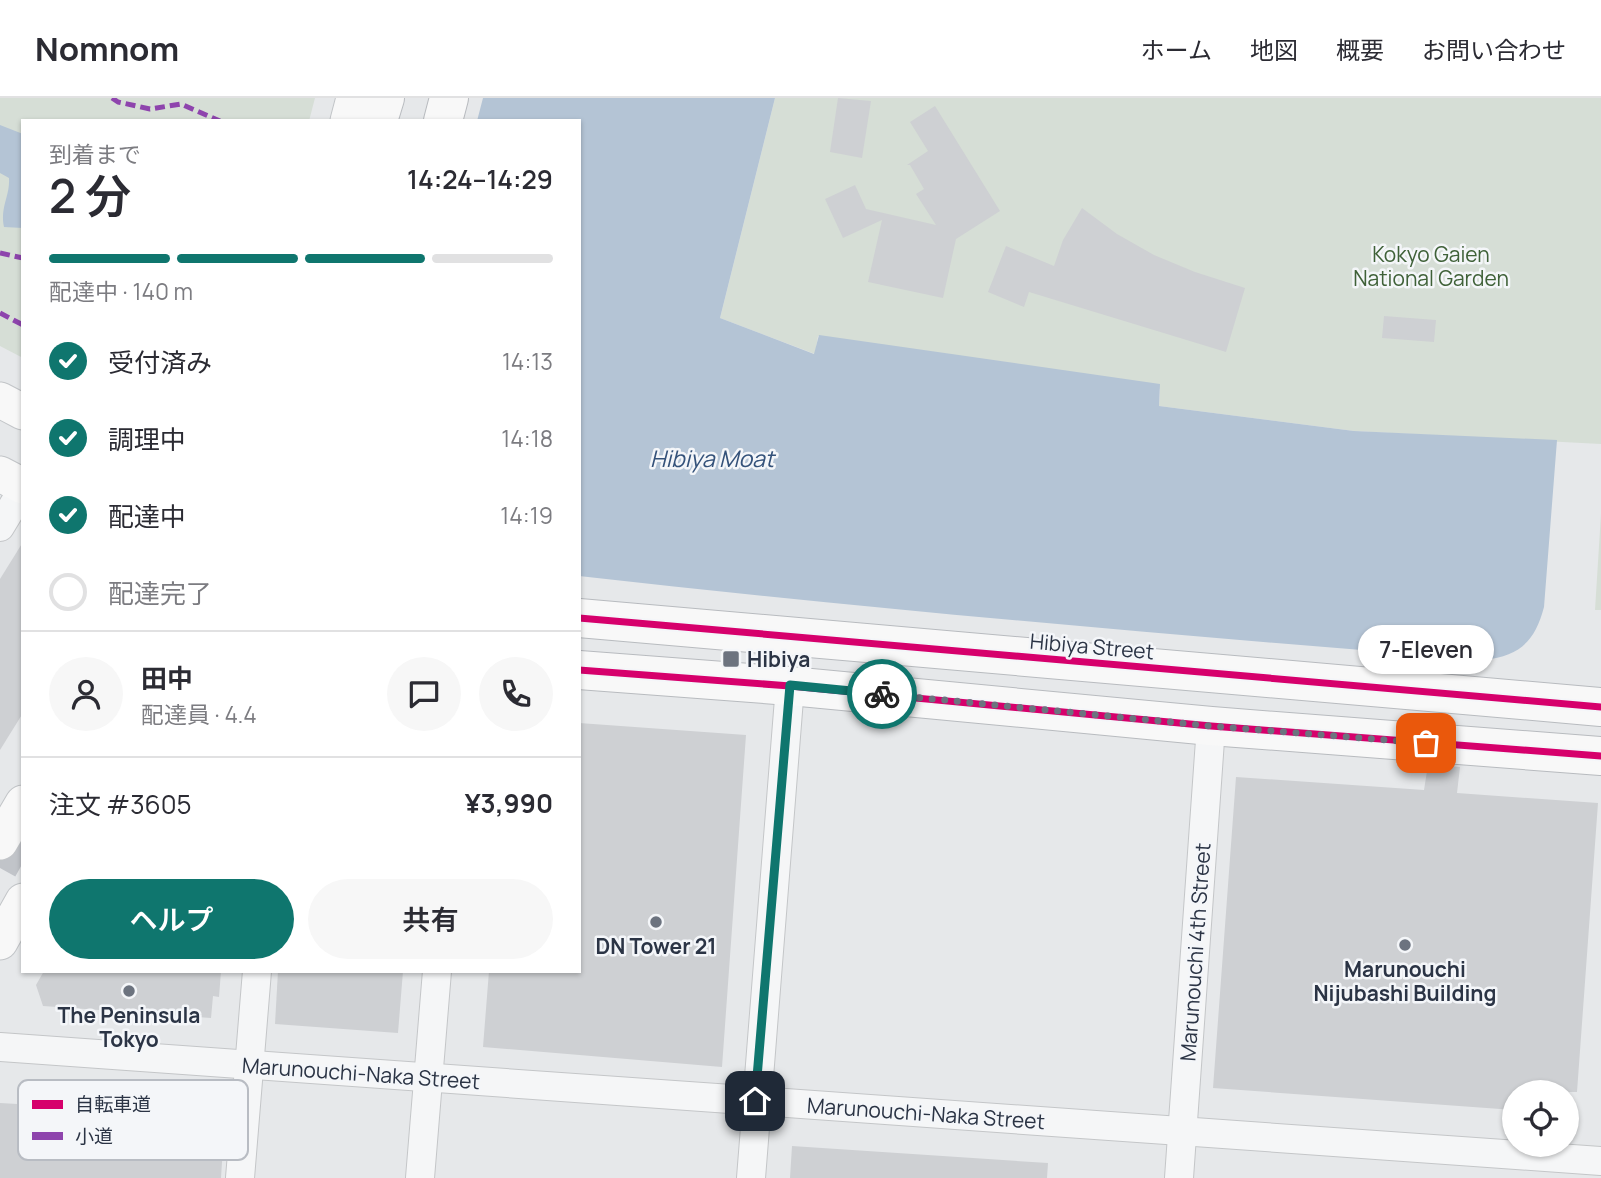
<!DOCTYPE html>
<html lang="ja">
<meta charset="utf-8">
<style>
:root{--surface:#fff;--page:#f7f7f7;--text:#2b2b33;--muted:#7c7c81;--line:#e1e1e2;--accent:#0f766e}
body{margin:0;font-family:Manrope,"Noto Sans JP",sans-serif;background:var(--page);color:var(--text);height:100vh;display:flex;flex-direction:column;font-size:26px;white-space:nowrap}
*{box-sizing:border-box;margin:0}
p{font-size:23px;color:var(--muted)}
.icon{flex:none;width:38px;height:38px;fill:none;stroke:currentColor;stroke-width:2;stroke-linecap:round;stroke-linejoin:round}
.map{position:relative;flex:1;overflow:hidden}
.side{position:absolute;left:21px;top:21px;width:560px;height:854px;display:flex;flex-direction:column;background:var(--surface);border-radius:0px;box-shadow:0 2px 5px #0004}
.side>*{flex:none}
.controls{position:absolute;left:1502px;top:982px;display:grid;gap:14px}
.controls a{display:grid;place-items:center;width:77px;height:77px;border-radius:50%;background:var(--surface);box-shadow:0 2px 5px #0004;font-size:35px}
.pin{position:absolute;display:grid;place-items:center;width:60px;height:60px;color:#fff;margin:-30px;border-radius:14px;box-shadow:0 4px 10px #0006}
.courier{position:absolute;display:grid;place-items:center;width:70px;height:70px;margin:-35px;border:5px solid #0f766e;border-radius:50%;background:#fff;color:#222;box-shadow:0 2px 9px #0007}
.bubble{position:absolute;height:49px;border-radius:24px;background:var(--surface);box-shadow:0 2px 5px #0004;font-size:23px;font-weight:600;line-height:49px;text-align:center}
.summary em{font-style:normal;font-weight:600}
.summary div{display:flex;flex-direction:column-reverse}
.summary{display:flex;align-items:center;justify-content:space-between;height:119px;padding:0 28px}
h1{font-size:46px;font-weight:600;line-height:52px}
.bar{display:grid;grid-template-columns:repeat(4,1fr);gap:10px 7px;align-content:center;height:84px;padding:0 28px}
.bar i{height:9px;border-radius:5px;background:var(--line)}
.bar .current{background:var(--accent)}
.bar p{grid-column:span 4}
.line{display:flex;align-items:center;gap:18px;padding:0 28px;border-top:2px solid var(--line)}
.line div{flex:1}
.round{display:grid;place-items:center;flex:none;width:74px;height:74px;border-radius:37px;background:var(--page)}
ol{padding:0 28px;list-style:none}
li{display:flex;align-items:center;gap:21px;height:77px}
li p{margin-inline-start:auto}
li .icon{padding:7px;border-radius:50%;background:var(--accent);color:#fff;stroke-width:4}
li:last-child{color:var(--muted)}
li i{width:38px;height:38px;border:4px solid var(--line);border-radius:50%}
.button{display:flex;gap:14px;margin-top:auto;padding:14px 28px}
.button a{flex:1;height:80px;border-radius:42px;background:var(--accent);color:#fff;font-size:28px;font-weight:600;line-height:80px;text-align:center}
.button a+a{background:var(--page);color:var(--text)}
header{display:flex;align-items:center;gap:42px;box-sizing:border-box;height:98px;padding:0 35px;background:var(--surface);border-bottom:2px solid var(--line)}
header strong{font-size:33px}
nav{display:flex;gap:38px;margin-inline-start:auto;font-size:24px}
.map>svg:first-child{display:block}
.green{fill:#d6ded6}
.water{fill:#b4c4d5}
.building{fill:#ced0d3}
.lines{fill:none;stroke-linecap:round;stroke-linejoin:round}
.major-tunnel{stroke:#c1c4c9;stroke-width:35;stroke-dasharray:35 18;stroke-linecap:butt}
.minor-casing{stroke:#c4c6c8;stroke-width:30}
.major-casing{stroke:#c2c5c8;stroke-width:37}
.highway-casing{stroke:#b8bbbf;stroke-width:40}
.minor{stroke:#f5f6f7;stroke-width:28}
.major{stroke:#f8f8f8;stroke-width:35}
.highway{stroke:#f8f8f8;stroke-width:38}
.quiet{stroke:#8e44ad;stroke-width:5;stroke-dasharray:10 5;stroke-linecap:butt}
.cycleway-casing{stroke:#f4f6f9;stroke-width:11}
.cycleway{stroke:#d6006c;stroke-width:7}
.done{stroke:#6c737f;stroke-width:7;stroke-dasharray:0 12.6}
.route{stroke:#0f766e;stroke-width:9}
.poi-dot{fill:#6c737f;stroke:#f4f6f9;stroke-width:2.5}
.labels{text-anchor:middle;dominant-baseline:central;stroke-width:5;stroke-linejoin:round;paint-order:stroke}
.park-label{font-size:21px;fill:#3f6138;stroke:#f4f6f9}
.street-label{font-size:21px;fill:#2b3445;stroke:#f4f6f9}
.poi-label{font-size:21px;font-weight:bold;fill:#2b3445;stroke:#f4f6f9}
.water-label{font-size:23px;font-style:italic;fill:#34527a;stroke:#f4f6f9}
.key{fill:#f4f6f9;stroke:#b8bcc3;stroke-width:2}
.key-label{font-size:19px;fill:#2b3445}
</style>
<header>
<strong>Nomnom</strong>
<nav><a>ホーム</a><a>地図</a><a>概要</a><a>お問い合わせ</a></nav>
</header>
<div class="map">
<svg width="1601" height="1080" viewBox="0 0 1601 1080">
<rect width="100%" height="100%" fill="#e6e8ea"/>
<g class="green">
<path d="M 0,0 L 315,0 L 309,23 L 23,23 L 23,260 L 0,248 Z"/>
<path d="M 775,0 L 1601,0 L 1601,346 L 1354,333 L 1159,308 L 1160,291 L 818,238 L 815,256 L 720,220 Z"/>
<path d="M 1601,416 L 1601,512 L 1595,512 Z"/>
</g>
<g class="water">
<path d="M 483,0 L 775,0 L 720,220 L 814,256 L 819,237 L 1160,286 L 1159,308 L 1354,333 L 1557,342 L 1544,509 C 1535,543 1520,558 1484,562 C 1182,538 880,512 579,478 L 579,23 L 477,23 Z"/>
<path d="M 0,27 L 23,36 L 23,130 L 4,129 C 0,108 10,99 9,80 L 0,75 Z"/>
</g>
<g class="building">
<path d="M 838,0 L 871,3 L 862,60 L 830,54 Z"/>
<path d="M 935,8 L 1000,113 L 956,141 L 943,200 L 868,184 L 882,122 L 843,140 L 825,101 L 855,87 L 866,111 L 936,127 L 916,96 L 924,91 L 910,67 L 907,67 L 928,53 L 910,24 Z"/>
<path d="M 1082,110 L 1117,136 L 1154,157 L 1195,174 L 1245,190 L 1226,254 L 1029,194 L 1024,209 L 988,194 L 1006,148 L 1054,168 L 1063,142 Z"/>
<path d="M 1384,218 L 1436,222 L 1434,244 L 1382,240 Z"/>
<path d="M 23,444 L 23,615 L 0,652 L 0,481 Z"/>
<path d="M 579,625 L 746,637 L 722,969 L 483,949 L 489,873 L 579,873 Z"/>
<path d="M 1428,667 L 1460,669 L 1457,695 L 1598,705 L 1577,994 L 1514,994 L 1514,1012 L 1213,990 L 1236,679 L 1424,692 Z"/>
<path d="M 44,873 L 221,873 L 219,899 L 213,898 L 211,920 L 43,908 L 36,887 Z"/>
<path d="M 278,873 L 403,873 L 398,935 L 275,926 Z"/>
<path d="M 0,1005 L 225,1018 L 221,1080 L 0,1080 Z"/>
<path d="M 792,1048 L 1048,1065 L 1047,1080 L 790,1080 Z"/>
</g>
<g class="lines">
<path class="major-tunnel" d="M 0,770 L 23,729"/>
<defs>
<g id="minor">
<path d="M 0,429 L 23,391"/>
<path d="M 0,949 L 1601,1063"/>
<path d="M 240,1080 L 257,873"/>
<path d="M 420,1080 L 437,873"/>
<path d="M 751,1080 L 790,588"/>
<path d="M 1179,1080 L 1211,628"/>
</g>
<g id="major">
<path d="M 348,23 L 354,0"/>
<path d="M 0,302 L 23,314"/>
<path d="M 0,376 L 23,388"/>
<path d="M 0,744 L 23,705"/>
<path d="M 0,844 L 23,803"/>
</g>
<g id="highway">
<path d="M 378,23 L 385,0"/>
<path d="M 443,23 L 449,0"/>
<path d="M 579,520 L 1601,609"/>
<path d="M 579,572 L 790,588 L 1211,628 L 1601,658"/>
</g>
</defs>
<use href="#minor" class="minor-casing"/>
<use href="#major" class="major-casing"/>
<use href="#highway" class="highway-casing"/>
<use href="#minor" class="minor"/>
<use href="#major" class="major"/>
<use href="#highway" class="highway"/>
<g class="quiet">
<path d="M 112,0 L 118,4 L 150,11 L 181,6 L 220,23"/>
<path d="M 0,155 L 23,160"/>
<path d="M 0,215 L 23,227"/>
</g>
<defs>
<g id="cycleway">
<path d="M 579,520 L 1601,609"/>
<path d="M 579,572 L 790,588 L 1211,628 L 1601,658"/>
</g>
</defs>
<use href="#cycleway" class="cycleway-casing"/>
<use href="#cycleway" class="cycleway"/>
</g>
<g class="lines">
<path class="done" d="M 882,596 L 1211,628 L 1426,645"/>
<path class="route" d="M 755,1003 L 790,587 L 882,596"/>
</g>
<g class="poi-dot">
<rect x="722" y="552" width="18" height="18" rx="3.5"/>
<circle cx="656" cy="824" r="7"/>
<circle cx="1405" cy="847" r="7"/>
<circle cx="129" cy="893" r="7"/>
</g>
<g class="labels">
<g class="park-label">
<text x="1431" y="156">Kokyo Gaien<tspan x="1431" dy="24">National Garden</tspan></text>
</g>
<g class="street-label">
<text transform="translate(1092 548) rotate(5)">Hibiya Street</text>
<text transform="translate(1195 854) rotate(-86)">Marunouchi 4th Street</text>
<text transform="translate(361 975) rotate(4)">Marunouchi-Naka Street</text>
<text transform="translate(926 1015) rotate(4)">Marunouchi-Naka Street</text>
</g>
<g class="poi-label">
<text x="747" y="561" text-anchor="start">Hibiya</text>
<text x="656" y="848">DN Tower 21</text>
<text x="1405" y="871">Marunouchi<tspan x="1405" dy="24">Nijubashi Building</tspan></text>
<text x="129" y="917">The Peninsula<tspan x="129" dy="24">Tokyo</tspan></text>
</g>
<g class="water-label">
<text x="712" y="360">Hibiya Moat</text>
</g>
</g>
<rect x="18" y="982" width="230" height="80" rx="10" class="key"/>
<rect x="32" y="1002" width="31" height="9" fill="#d6006c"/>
<rect x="32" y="1034" width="31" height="8" fill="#8e44ad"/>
<g class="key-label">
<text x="75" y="1013">自転車道</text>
<text x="75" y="1045">小道</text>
</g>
</svg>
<div class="controls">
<a><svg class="icon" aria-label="locate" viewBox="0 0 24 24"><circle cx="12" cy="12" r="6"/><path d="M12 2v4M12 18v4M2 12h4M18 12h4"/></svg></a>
</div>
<div class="pin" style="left:1426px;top:645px;background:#ea580c"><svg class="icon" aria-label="bag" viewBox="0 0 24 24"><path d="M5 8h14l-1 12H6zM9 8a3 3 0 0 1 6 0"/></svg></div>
<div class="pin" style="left:755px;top:1003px;background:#1f2937"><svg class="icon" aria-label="home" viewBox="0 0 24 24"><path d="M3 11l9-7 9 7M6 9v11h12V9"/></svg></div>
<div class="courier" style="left:882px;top:596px"><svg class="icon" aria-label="bike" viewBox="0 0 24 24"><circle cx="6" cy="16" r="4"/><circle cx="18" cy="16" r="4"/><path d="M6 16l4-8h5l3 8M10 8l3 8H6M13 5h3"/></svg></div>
<div class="bubble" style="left:1358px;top:527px;width:136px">7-Eleven</div>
<section class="side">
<div class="summary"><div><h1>2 分</h1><p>到着まで</p></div><em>14:24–14:29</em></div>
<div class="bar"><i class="current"></i><i class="current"></i><i class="current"></i><i></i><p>配達中 · 140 m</p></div>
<ol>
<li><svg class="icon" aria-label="check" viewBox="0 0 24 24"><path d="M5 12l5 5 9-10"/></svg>受付済み<p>14:13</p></li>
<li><svg class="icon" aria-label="check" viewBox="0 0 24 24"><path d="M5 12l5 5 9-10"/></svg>調理中<p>14:18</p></li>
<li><svg class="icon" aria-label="check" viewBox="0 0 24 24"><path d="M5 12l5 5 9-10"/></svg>配達中<p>14:19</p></li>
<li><i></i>配達完了</li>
</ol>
<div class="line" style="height:126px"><a class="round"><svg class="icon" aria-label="person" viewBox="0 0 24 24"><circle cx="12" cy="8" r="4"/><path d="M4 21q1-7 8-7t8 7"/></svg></a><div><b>田中</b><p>配達員 · 4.4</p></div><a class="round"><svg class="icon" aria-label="chat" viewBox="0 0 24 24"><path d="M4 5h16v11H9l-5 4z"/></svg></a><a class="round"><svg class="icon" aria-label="phone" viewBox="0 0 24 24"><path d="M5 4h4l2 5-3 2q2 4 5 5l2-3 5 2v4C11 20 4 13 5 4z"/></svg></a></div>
<div class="line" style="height:91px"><div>注文 #3605</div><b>¥3,990</b></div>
<div class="button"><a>ヘルプ</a><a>共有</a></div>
</section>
</div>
